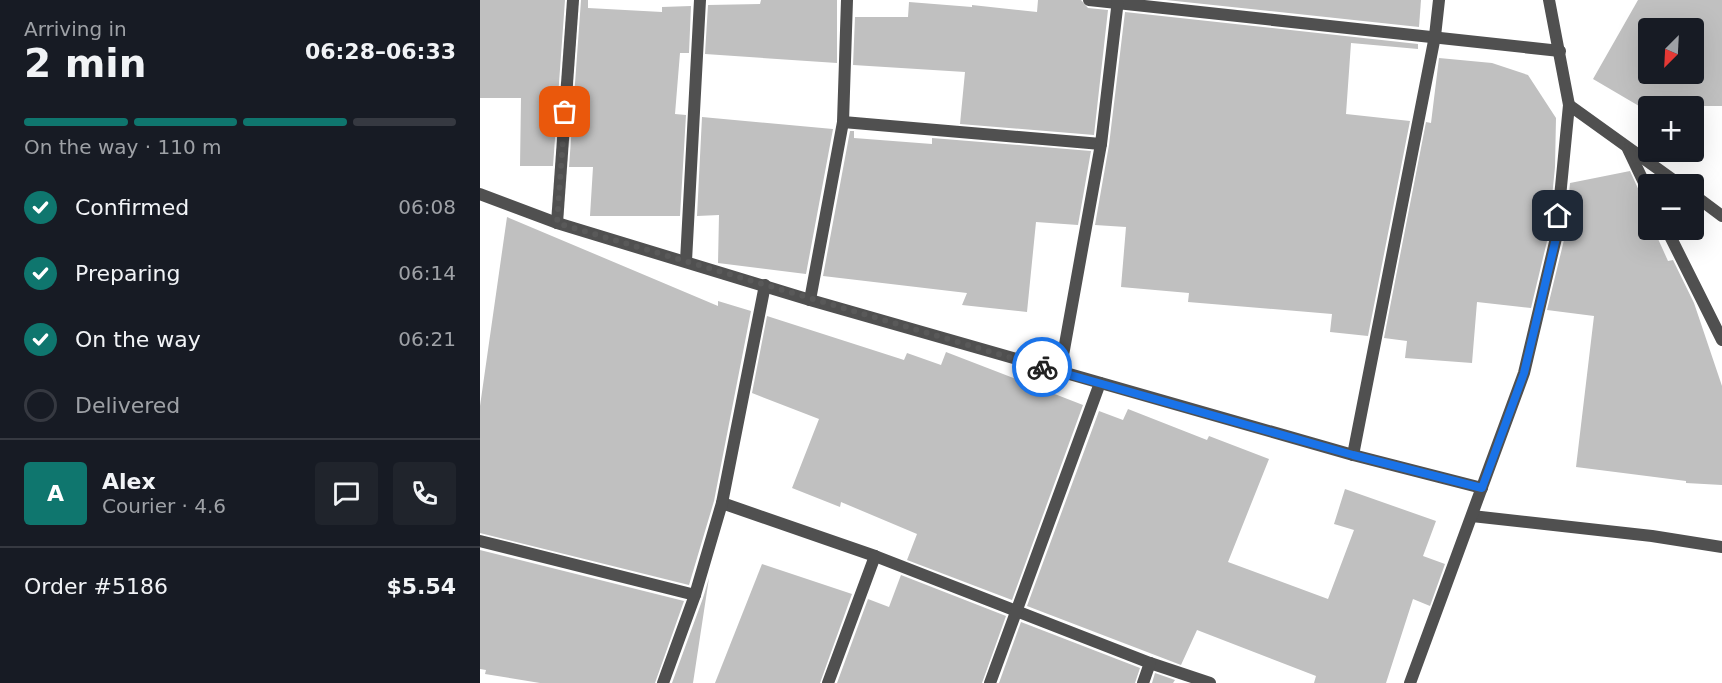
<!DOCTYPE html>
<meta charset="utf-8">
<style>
:root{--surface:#171b24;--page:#20242c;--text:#f1f3f6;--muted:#9ea1a6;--line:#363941;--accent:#0f766e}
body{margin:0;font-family:"DejaVu Sans",sans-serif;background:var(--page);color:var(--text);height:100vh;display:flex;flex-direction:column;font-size:22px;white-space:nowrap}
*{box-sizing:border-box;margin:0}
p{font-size:20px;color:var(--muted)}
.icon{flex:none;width:33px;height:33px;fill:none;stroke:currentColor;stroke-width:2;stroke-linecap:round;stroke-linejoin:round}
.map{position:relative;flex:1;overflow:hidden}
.panel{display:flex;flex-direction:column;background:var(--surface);width:480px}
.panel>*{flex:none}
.needle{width:39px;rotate:204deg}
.controls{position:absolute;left:1158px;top:18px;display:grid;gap:12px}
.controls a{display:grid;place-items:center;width:66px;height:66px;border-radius:6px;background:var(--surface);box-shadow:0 6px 24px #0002;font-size:30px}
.pin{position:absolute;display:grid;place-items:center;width:51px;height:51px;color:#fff;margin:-26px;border-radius:12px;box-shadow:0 3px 9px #0006}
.courier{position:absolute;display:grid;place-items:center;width:60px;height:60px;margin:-30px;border:4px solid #1a73e8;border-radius:50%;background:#fff;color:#222;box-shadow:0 2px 8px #0007}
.headline em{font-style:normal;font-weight:600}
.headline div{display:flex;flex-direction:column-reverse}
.headline{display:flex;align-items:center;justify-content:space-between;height:102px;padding:0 24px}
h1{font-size:39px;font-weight:600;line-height:45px}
.bar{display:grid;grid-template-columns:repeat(4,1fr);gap:9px 6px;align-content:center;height:72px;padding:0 24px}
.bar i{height:8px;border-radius:4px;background:var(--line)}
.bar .current{background:var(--accent)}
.bar p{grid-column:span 4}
.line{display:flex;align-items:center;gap:15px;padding:0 24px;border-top:2px solid var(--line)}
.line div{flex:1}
.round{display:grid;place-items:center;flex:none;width:63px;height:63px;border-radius:6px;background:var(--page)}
ol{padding:0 24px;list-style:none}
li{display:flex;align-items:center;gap:18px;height:66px}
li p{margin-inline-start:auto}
li .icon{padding:6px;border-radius:50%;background:var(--accent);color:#fff;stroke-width:4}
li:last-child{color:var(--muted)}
li i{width:33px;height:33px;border:3px solid var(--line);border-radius:50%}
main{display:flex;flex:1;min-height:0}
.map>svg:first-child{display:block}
.building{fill:#c0c0c0;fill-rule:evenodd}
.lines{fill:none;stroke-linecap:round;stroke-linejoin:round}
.minor{stroke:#505050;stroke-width:12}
.done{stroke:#595959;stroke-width:6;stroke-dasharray:0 10.8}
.route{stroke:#1a73e8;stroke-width:8}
</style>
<main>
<section class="panel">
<div class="headline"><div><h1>2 min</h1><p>Arriving in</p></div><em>06:28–06:33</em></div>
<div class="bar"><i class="current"></i><i class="current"></i><i class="current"></i><i></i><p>On the way · 110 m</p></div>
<ol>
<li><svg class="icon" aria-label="check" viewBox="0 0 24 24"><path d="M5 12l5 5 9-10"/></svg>Confirmed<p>06:08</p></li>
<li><svg class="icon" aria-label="check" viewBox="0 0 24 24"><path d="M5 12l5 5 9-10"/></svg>Preparing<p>06:14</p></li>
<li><svg class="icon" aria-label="check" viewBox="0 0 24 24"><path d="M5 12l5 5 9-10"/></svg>On the way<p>06:21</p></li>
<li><i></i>Delivered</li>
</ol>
<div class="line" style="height:108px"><b class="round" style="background:var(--accent);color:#fff">A</b><div><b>Alex</b><p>Courier · 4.6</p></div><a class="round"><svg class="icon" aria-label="chat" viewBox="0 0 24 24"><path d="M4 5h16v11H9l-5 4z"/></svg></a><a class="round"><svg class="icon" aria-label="phone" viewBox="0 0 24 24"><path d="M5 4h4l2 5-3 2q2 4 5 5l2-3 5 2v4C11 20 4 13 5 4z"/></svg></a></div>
<div class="line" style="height:78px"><div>Order #5186</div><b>$5.54</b></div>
</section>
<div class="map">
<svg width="1242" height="683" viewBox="0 0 1242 683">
<rect width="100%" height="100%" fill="#fff"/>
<g class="building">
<path d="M 0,0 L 85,0 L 73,166 L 40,166 L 41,98 L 0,98 Z"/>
<path d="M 101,0 L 108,0 L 108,8 L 182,12 L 182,7 L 211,6 L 209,53 L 200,53 L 195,114 L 206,115 L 200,216 L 110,216 L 113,167 L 89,167 Z"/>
<path d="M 281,0 L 357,0 L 357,63 L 225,54 L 228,5 L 280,4 Z"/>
<path d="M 558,0 L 601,0 L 608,8 L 628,10 L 614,135 L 480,124 L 485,72 L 373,65 L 375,17 L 428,17 L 429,2 L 492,7 L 492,5 L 557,12 Z"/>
<path d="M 686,0 L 941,0 L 939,27 Z"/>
<path d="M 1158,0 L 1242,0 L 1242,106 L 1159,106 L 1113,79 ZM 1168,28 L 1214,28 L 1214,74 L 1168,74 Z"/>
<path d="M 645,12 L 938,44 L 938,49 L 871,43 L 866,114 L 930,121 L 888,336 L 850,332 L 852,314 L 708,302 L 709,293 L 641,287 L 646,227 L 615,225 L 629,145 Z"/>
<path d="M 959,58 L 1012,63 L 1048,75 L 1076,118 L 1075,167 L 1068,237 L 1051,308 L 997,302 L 992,363 L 925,358 L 927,341 L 904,338 L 946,122 L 951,123 Z"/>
<path d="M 222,117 L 353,129 L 326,274 L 238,263 L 239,215 L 217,216 Z"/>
<path d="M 370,131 L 374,131 L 374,138 L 452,144 L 452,138 L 611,151 L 598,225 L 556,222 L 547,312 L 482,305 L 487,293 L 343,276 Z"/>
<path d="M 1150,171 L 1161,195 L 1168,199 L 1168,230 L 1174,230 L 1188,261 L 1193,260 L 1214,303 L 1242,386 L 1242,485 L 1206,483 L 1206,481 L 1096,467 L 1114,316 L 1067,310 L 1084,240 L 1090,183 Z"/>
<path d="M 27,217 L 238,306 L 238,301 L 271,311 L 234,501 L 209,585 L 0,533 L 0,406 Z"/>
<path d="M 287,316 L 424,360 L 427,353 L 461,365 L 466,352 L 603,405 L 532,600 L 427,560 L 437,534 L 361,502 L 360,507 L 312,488 L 339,419 L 272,393 Z"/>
<path d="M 648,409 L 727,440 L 729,436 L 789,459 L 748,562 L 848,599 L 874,530 L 854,524 L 865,489 L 956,521 L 943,556 L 965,564 L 950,606 L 933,599 L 906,683 L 834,683 L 836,676 L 717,630 L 701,665 L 547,606 L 619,411 L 643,420 Z"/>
<path d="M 0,550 L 204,601 L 175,683 L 60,683 L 5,674 L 6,670 L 0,669 Z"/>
<path d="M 282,564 L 372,594 L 340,683 L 235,683 Z"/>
<path d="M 421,575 L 526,616 L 502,683 L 357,683 L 388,599 L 409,607 Z"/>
<path d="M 229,578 L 213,683 L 192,683 L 223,598 Z"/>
<path d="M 541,622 L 660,668 L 655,683 L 519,683 Z"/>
<path d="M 675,673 L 695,680 L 693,683 L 672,683 Z"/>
</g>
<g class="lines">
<g class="minor">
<path d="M 609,0 L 1080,51"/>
<path d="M 1089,105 L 1199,184"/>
<path d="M 363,122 L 621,144"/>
<path d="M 1148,149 L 1168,191"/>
<path d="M 0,194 L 77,223 L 330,300 L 873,455 L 1002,488"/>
<path d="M 1214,195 L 1242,216"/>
<path d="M 77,223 L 93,0"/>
<path d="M 1187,230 L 1242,340"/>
<path d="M 206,261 L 220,0"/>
<path d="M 330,300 L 363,122 L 367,0"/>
<path d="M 580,372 L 621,144 L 638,0"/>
<path d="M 873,455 L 955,36 L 959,0"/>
<path d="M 242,503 L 395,556 L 670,663 L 730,683"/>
<path d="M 992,516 L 1172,536 L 1242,547"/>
<path d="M 0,541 L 215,595"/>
<path d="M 183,683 L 215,595 L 242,503 L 285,285"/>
<path d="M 348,683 L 395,556"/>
<path d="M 510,683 L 620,383"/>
<path d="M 663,683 L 670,663"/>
<path d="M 930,683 L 1044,373 L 1076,238 L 1089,105 L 1069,0"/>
</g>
</g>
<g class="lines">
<path class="done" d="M 85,112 L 77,223 L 562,367"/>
<path class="route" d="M 562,367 L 873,455 L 1002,488 L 1044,373 L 1076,238 L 1078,216"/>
</g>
</svg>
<div class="controls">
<a><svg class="needle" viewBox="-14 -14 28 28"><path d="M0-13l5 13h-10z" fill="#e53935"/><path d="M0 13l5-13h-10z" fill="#9ea1a6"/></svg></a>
<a>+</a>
<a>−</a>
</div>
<div class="pin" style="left:85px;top:112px;background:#ea580c"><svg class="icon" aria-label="bag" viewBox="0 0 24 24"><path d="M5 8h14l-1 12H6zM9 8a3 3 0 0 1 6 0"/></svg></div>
<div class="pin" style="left:1078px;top:216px;background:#1f2937"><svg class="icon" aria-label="home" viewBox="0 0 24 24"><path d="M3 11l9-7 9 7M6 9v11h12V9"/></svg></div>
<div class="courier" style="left:562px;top:367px"><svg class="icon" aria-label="bike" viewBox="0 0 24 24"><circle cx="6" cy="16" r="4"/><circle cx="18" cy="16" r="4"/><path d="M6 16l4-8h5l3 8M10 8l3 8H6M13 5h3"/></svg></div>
</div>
</main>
